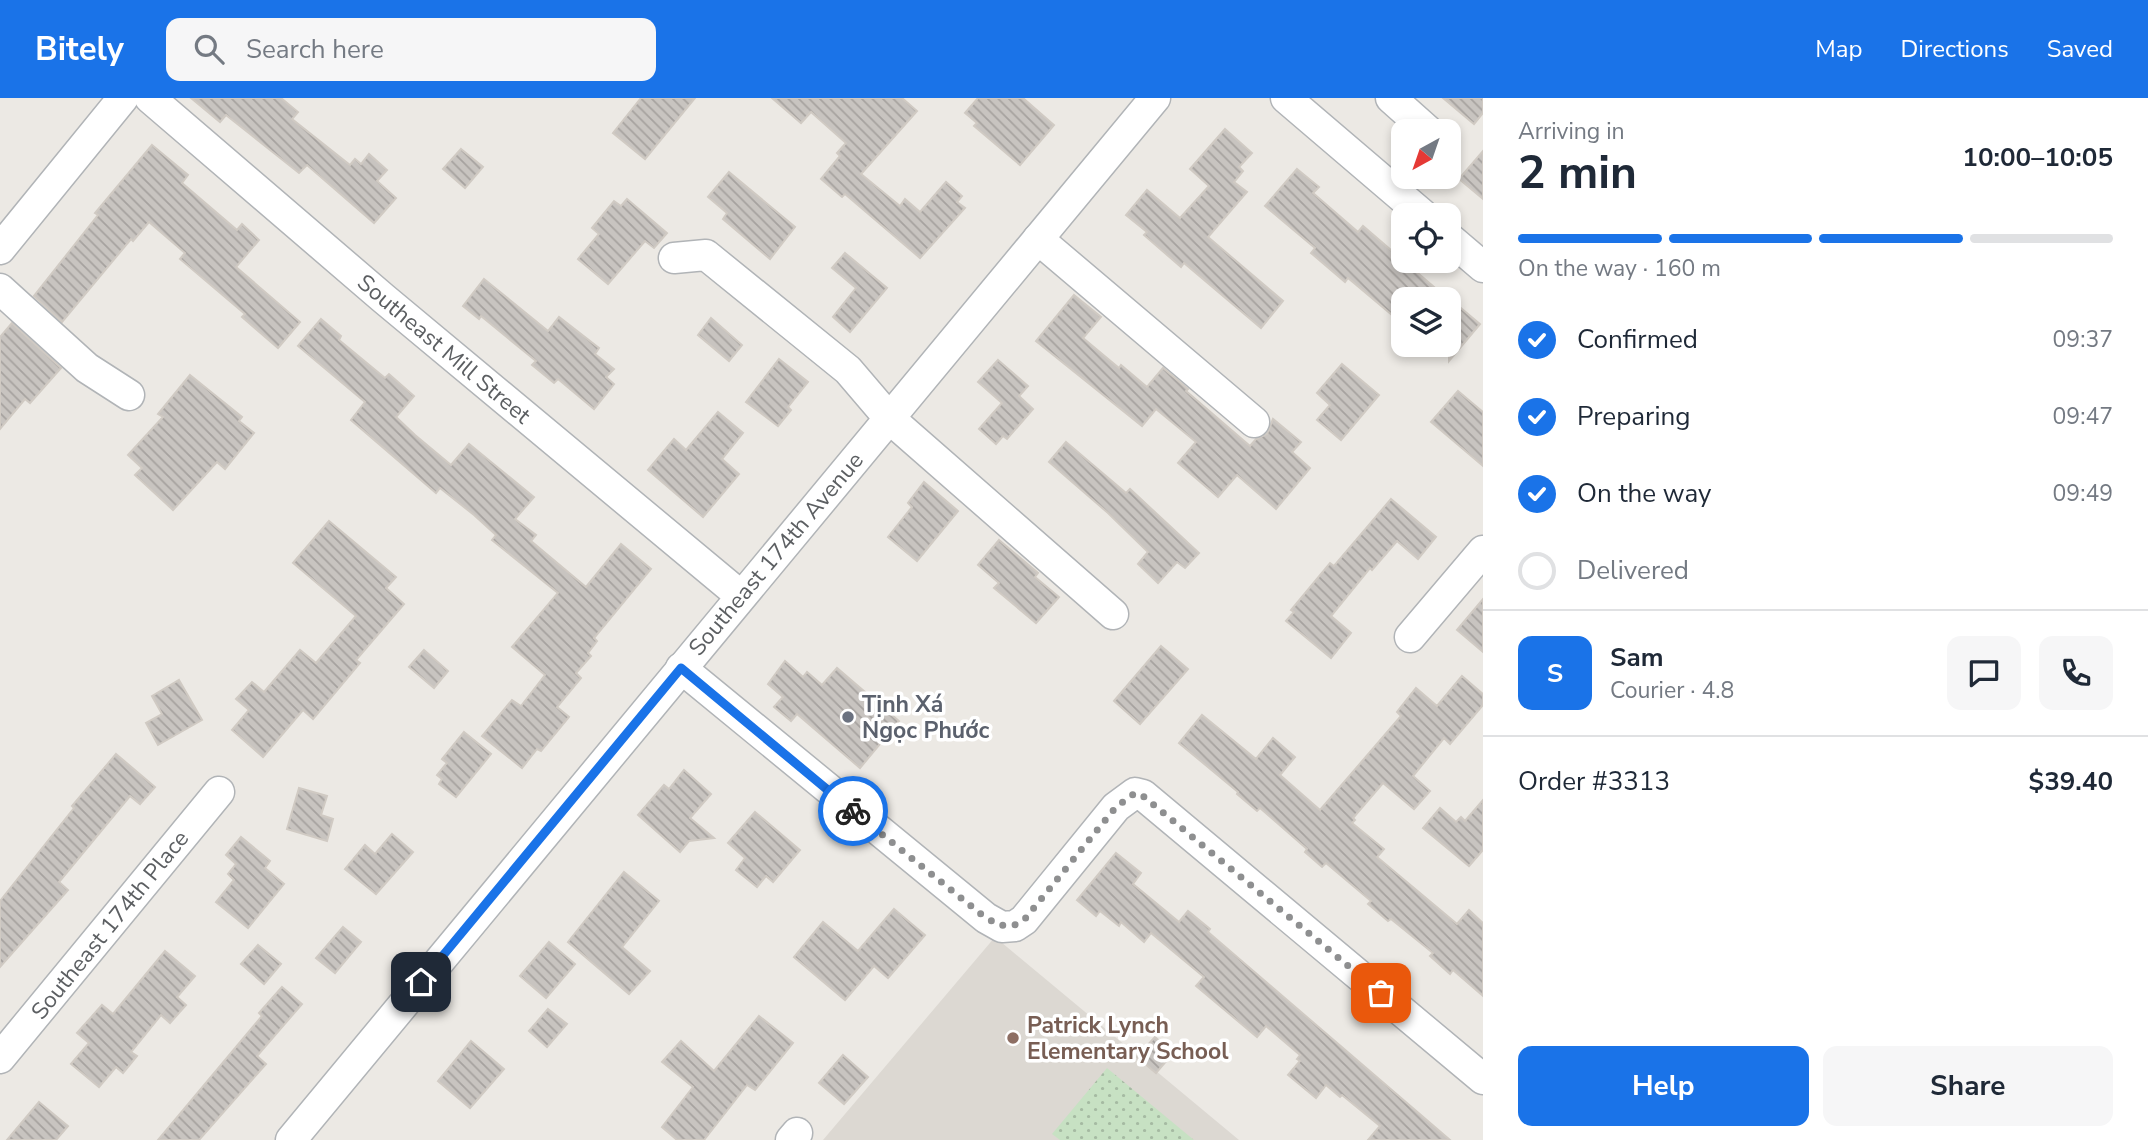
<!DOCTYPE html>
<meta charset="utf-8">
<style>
:root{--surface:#fff;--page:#f6f6f7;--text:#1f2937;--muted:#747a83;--line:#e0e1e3;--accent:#1a73e8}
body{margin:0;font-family:"Nunito Sans",sans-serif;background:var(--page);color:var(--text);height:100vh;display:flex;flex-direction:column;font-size:26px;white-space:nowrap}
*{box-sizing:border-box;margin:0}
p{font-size:23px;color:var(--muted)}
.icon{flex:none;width:38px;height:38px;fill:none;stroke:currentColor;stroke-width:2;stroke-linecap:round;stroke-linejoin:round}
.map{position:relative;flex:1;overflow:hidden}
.details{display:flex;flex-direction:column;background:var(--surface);width:665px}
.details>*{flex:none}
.needle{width:46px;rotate:220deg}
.tools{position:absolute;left:1391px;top:21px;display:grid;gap:14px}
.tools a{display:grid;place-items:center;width:70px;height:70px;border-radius:14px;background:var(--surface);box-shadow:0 4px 10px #0003;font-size:35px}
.pin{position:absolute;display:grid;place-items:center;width:60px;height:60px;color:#fff;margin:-30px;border-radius:14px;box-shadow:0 4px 10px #0006}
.courier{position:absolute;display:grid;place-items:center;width:70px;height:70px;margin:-35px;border:5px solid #1a73e8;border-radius:50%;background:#fff;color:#222;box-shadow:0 2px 9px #0007}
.overview em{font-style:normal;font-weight:700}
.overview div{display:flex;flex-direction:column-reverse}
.overview{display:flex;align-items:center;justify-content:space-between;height:119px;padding:0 35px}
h1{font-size:46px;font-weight:700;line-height:52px}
.bar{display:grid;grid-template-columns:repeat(4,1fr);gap:10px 7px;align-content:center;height:84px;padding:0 35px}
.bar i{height:9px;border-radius:5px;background:var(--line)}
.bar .selected{background:var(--accent)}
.bar p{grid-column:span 4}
.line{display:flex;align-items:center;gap:18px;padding:0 35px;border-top:2px solid var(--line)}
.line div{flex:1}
.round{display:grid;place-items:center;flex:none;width:74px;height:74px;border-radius:14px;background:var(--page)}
ol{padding:0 35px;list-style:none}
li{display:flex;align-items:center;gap:21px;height:77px}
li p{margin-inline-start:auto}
li .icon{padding:7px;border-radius:50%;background:var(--accent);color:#fff;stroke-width:4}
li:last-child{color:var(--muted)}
li i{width:38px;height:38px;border:4px solid var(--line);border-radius:50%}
.action{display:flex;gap:14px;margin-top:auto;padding:14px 35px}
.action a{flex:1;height:80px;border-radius:14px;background:var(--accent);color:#fff;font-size:28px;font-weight:700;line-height:80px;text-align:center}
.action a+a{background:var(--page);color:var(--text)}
header{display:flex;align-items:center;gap:42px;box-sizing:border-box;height:98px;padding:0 35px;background:var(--accent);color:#fff}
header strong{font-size:33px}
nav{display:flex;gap:38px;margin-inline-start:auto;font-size:24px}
.search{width:490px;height:63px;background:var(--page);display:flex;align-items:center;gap:18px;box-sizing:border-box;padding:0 24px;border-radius:14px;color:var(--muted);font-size:26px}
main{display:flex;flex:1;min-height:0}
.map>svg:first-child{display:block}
.education{fill:#dcd8d2}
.park{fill:url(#park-dots)}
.building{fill:url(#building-back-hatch);stroke:#d0cac3;stroke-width:2}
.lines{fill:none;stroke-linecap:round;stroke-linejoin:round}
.minor-casing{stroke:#b1b4b7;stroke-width:33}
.minor{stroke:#fff;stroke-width:30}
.done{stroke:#8e8f90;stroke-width:7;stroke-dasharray:0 12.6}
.route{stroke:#1a73e8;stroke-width:9}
.worship-dot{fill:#6b7280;stroke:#fff;stroke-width:2.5}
.education-dot{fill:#8d6e63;stroke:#fff;stroke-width:2.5}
.labels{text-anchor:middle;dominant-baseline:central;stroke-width:7;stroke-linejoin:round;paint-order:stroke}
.street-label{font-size:23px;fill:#5c5f62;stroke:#fff}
.worship-label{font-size:23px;font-weight:bold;fill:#5b616d;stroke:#fff;text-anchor:start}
.education-label{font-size:23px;font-weight:bold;fill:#785e54;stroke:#fff;text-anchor:start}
</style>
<header>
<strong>Bitely</strong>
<div class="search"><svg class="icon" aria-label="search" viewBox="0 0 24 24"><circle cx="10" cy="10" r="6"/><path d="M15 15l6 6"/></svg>Search here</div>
<nav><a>Map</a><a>Directions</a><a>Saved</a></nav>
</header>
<main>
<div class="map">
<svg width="1483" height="1042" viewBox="0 0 1483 1042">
<defs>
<pattern id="park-dots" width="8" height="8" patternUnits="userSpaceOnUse" patternTransform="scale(1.75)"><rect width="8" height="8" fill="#c7e1c3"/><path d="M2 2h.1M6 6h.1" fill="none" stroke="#a5baa2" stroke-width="1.8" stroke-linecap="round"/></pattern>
<pattern id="building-back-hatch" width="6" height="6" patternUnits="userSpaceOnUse" patternTransform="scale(1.75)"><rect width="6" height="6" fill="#c8c4c0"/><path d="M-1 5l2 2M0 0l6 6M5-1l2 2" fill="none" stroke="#a6a29f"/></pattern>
</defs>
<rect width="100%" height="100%" fill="#ece9e4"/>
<path class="education" d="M 995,839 L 1239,1042 L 823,1042 Z"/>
<path class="park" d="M 1107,970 L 1194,1042 L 1060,1042 L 1052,1036 Z"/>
<g class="building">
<path d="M 191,0 L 281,0 L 298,14 L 292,21 L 350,67 L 355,61 L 361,66 L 369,56 L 387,72 L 377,83 L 396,100 L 374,125 L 307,67 L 299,75 L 226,17 L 220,24 Z"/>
<path d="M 641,0 L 695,0 L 645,61 L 613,35 Z"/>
<path d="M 772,0 L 902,0 L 917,13 L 861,76 L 900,108 L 905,101 L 920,114 L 946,84 L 962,98 L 957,104 L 965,110 L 920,160 L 845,96 L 842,99 L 821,81 L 840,58 L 837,55 L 846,45 L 811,14 L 801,25 Z"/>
<path d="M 978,0 L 1023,0 L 1054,27 L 1020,67 L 974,28 L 977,25 L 965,15 Z"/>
<path d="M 1443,0 L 1483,0 L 1483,15 L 1474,26 Z"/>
<path d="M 1225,31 L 1252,55 L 1239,69 L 1243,73 L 1234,84 L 1247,94 L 1208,139 L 1283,203 L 1261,230 L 1184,165 L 1181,169 L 1144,137 L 1147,134 L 1126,117 L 1147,92 L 1180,120 L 1209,88 L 1190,71 Z"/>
<path d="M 152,47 L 188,77 L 182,85 L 237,132 L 242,126 L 259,142 L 236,169 L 300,224 L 278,250 L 242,219 L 245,216 L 180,161 L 185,155 L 149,124 L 133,143 L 131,141 L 62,224 L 34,198 L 98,117 L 95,115 Z"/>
<path d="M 461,51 L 483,69 L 465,90 L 443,71 Z"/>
<path d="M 1483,53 L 1483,101 L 1459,81 Z"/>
<path d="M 1297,71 L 1319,89 L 1313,95 L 1358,134 L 1363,128 L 1448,201 L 1404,201 L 1404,227 L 1348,180 L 1345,184 L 1311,155 L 1315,150 L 1265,108 Z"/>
<path d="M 729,74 L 795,129 L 770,161 L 723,121 L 727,115 L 708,99 Z"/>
<path d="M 627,101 L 667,135 L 654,150 L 645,143 L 608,186 L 578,161 L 599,136 L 592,130 L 614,103 L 621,108 Z"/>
<path d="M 845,155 L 887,190 L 850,234 L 833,219 L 856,190 L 832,170 Z"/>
<path d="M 484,181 L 548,233 L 559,219 L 599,250 L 595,256 L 614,271 L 606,279 L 614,286 L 594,311 L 558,281 L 554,285 L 532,267 L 536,263 L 481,218 L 479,221 L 463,208 Z"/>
<path d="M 1074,197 L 1101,219 L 1083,240 L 1119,270 L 1121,267 L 1147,289 L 1163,270 L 1188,291 L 1186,293 L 1250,348 L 1256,341 L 1267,336 L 1273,321 L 1301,344 L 1292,354 L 1310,370 L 1276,411 L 1237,377 L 1218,399 L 1178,365 L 1196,344 L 1156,311 L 1142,328 L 1036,243 Z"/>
<path d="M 1449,200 L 1480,226 L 1449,263 Z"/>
<path d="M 711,220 L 742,247 L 729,263 L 698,237 Z"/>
<path d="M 321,221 L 341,238 L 339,242 L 385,280 L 389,276 L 414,298 L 396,319 L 415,337 L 451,367 L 469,346 L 534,399 L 515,421 L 536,437 L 531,443 L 586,489 L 621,446 L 651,471 L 594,540 L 597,543 L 588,555 L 591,558 L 576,575 L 581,580 L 557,609 L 569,619 L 541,653 L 537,651 L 522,670 L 482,638 L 512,602 L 521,608 L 545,577 L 512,549 L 558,495 L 492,442 L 496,437 L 474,417 L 440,390 L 436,395 L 351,322 L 365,304 L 298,248 Z"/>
<path d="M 12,225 L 61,270 L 30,305 L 25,301 L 0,331 L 0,239 Z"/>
<path d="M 779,261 L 808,284 L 788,309 L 791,312 L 778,328 L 746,304 Z"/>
<path d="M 998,262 L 1028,288 L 1019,298 L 1033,311 L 1007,341 L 1003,338 L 996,346 L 979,331 L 1002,305 L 978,284 Z"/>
<path d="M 1342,266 L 1379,297 L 1341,342 L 1317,322 L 1330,307 L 1317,295 Z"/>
<path d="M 190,277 L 242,319 L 239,323 L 254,335 L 225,371 L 217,364 L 173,412 L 135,377 L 142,370 L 128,357 L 163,319 L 158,316 Z"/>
<path d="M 1458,293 L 1483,314 L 1483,368 L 1431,324 Z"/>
<path d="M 718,314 L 743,335 L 722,361 L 739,376 L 703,419 L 648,372 L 674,341 L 686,352 Z"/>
<path d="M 1066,344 L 1126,395 L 1130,391 L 1199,455 L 1185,470 L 1177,464 L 1158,485 L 1138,466 L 1148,454 L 1108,415 L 1049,364 Z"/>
<path d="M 924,384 L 958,413 L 917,463 L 888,439 L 912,409 L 908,405 Z"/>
<path d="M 1391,401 L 1436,439 L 1418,461 L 1397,443 L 1372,472 L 1370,470 L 1331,518 L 1351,535 L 1331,560 L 1286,523 L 1294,514 L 1291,512 L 1330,465 L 1334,468 Z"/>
<path d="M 329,423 L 396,479 L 386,490 L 404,506 L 356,562 L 360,565 L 313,621 L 303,612 L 263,659 L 232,632 L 249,612 L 236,601 L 252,584 L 264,594 L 300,552 L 316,565 L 356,518 L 293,465 Z"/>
<path d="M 999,442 L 1038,475 L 1035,479 L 1059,499 L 1036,525 L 994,490 L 999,485 L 978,467 Z"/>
<path d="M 1483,501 L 1483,554 L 1457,532 Z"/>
<path d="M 1161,548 L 1188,571 L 1140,626 L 1114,603 Z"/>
<path d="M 424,552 L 448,573 L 434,590 L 409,569 Z"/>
<path d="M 785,563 L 803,579 L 807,574 L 822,587 L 837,570 L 899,623 L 860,670 L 797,616 L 791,623 L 774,609 L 783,599 L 768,586 Z"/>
<path d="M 1462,578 L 1483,596 L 1483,607 L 1450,646 L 1444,640 L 1413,678 L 1430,693 L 1414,711 L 1383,685 L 1353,720 L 1355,722 L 1352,725 L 1384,751 L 1377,759 L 1457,826 L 1469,812 L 1483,825 L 1483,898 L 1453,872 L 1450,876 L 1430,858 L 1433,855 L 1391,821 L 1388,823 L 1368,806 L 1371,803 L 1326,765 L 1322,769 L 1305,754 L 1307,751 L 1260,710 L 1257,713 L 1237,696 L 1238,694 L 1179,645 L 1202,617 L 1256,661 L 1273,640 L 1295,659 L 1280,677 L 1320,712 L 1401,618 L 1397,614 L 1416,590 L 1437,608 Z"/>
<path d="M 179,582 L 202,622 L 158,647 L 146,625 L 162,616 L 152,598 Z"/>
<path d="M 464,634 L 491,656 L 456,699 L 439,686 L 442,681 L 437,677 L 447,665 L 442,661 Z"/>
<path d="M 116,656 L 155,689 L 140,706 L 130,698 L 59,784 L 68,792 L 0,869 L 0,803 L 74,710 L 72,708 Z"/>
<path d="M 684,672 L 711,696 L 690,720 L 714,740 L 689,743 L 680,754 L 638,717 L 664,687 L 669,691 Z"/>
<path d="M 299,690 L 327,698 L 321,717 L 333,721 L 327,743 L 287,731 Z"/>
<path d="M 1483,702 L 1483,752 L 1469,768 L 1423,730 L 1440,710 L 1456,724 L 1461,719 L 1465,723 Z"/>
<path d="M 755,714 L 800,752 L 773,784 L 766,778 L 757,789 L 736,772 L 745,760 L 728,745 Z"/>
<path d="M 392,736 L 413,754 L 376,796 L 345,771 L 365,747 L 375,756 Z"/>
<path d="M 241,739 L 270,763 L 265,770 L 284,786 L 248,830 L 216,804 L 234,782 L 228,776 L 236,766 L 226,757 Z"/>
<path d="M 1116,755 L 1141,775 L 1133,786 L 1179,824 L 1188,813 L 1210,831 L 1208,834 L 1450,1042 L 1368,1042 L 1380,1028 L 1342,997 L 1340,999 L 1326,987 L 1316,1000 L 1288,977 L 1300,963 L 1297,961 L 1300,957 L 1266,928 L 1257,939 L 1196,888 L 1204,879 L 1151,835 L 1144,844 L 1121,824 L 1119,828 L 1100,813 L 1096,818 L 1077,802 Z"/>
<path d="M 624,774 L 659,803 L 622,849 L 650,873 L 629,896 L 568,844 Z"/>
<path d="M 894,811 L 925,837 L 888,880 L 874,868 L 845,902 L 794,859 L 823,824 L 858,853 Z"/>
<path d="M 343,829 L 361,844 L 335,875 L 316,860 Z"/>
<path d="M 549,844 L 575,866 L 546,900 L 520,878 Z"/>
<path d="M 258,847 L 281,866 L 264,886 L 241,866 Z"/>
<path d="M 165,853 L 195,878 L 177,899 L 186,907 L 170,925 L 161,917 L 131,954 L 137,958 L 123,975 L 116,969 L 99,989 L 71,966 L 89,945 L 77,935 L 102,907 L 113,916 Z"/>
<path d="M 282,889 L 302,906 L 257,958 L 266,966 L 199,1042 L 158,1042 L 262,918 L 259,915 Z"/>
<path d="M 548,911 L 567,926 L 547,949 L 529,933 Z"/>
<path d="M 759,918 L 793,945 L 755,992 L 747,987 L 704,1042 L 677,1042 L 662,1029 L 693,989 L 662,964 L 681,943 L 714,973 Z"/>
<path d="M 1155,939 L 1173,955 L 1156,975 L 1137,959 Z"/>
<path d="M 471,943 L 504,971 L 470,1010 L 438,983 Z"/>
<path d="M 843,957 L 868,979 L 844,1006 L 819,985 Z"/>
<path d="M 39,1004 L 68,1028 L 56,1042 L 7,1042 Z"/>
</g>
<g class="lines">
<defs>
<g id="minor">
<path d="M 150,0 L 383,200 L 741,498"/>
<path d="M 1286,0 L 1423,117"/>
<path d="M 1391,0 L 1428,33"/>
<path d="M 1449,140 L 1483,169"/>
<path d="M 1038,141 L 1254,324"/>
<path d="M 0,151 L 123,0"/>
<path d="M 674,160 L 706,157 L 848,272 L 889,320 L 1113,516"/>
<path d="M 0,191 L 87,270 L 129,297"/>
<path d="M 1410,539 L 1483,453"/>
<path d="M 681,570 L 986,820 L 1002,829 L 1015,828 L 1024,822 L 1116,709 L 1135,695 L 1143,697 L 1483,981"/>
<path d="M 0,960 L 219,694"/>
<path d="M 291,1042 L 1155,0"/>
<path d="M 791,1042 L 797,1035"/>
</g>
</defs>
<use href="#minor" class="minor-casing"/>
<use href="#minor" class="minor"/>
</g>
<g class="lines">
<path class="done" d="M 853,713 L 986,820 C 1001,828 1009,832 1024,822 L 1116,709 L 1135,695 L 1143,698 L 1381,895"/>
<path class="route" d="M 421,884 L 681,570 L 853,713"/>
</g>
<circle class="worship-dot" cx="848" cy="619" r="7"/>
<circle class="education-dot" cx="1013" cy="940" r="7"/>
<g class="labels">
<g class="street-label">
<text transform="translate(444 251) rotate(40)">Southeast Mill Street</text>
<text transform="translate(776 456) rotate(-50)">Southeast 174th Avenue</text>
<text transform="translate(110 827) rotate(-51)">Southeast 174th Place</text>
</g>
<g class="worship-label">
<text x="862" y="606">Tịnh Xá<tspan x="862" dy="26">Ngọc Phước</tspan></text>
</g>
<g class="education-label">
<text x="1027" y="927">Patrick Lynch<tspan x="1027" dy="26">Elementary School</tspan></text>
</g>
</g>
</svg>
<div class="tools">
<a><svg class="needle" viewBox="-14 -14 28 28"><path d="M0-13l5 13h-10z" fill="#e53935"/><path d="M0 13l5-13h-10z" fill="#747a83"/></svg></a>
<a><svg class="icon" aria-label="locate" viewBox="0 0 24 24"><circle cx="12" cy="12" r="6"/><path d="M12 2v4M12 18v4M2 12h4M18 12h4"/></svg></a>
<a><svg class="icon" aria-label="layers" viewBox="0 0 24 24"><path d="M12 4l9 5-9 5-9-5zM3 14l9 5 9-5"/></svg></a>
</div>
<div class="pin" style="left:1381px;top:895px;background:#ea580c"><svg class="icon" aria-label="bag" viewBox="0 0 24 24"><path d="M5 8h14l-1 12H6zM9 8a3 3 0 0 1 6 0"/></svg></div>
<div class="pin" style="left:421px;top:884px;background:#1f2937"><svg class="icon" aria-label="home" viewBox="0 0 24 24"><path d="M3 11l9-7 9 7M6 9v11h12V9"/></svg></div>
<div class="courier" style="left:853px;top:713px"><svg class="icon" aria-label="bike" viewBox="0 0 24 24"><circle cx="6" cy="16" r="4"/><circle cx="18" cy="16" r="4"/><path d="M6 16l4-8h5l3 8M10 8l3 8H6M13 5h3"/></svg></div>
</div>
<section class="details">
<div class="overview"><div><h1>2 min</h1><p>Arriving in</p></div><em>10:00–10:05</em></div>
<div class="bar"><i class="selected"></i><i class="selected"></i><i class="selected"></i><i></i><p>On the way · 160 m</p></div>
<ol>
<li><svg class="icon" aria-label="check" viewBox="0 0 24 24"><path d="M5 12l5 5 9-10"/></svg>Confirmed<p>09:37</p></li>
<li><svg class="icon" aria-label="check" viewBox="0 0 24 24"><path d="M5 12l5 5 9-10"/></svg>Preparing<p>09:47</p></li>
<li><svg class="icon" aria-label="check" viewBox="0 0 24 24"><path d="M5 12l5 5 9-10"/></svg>On the way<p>09:49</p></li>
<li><i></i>Delivered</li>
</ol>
<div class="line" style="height:126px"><b class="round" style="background:var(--accent);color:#fff">S</b><div><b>Sam</b><p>Courier · 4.8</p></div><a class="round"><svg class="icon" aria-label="chat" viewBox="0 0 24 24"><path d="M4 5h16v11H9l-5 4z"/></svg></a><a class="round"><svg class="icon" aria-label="phone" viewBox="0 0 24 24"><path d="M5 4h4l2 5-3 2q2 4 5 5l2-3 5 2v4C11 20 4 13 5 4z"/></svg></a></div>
<div class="line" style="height:91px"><div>Order #3313</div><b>$39.40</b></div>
<div class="action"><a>Help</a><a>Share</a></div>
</section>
</main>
